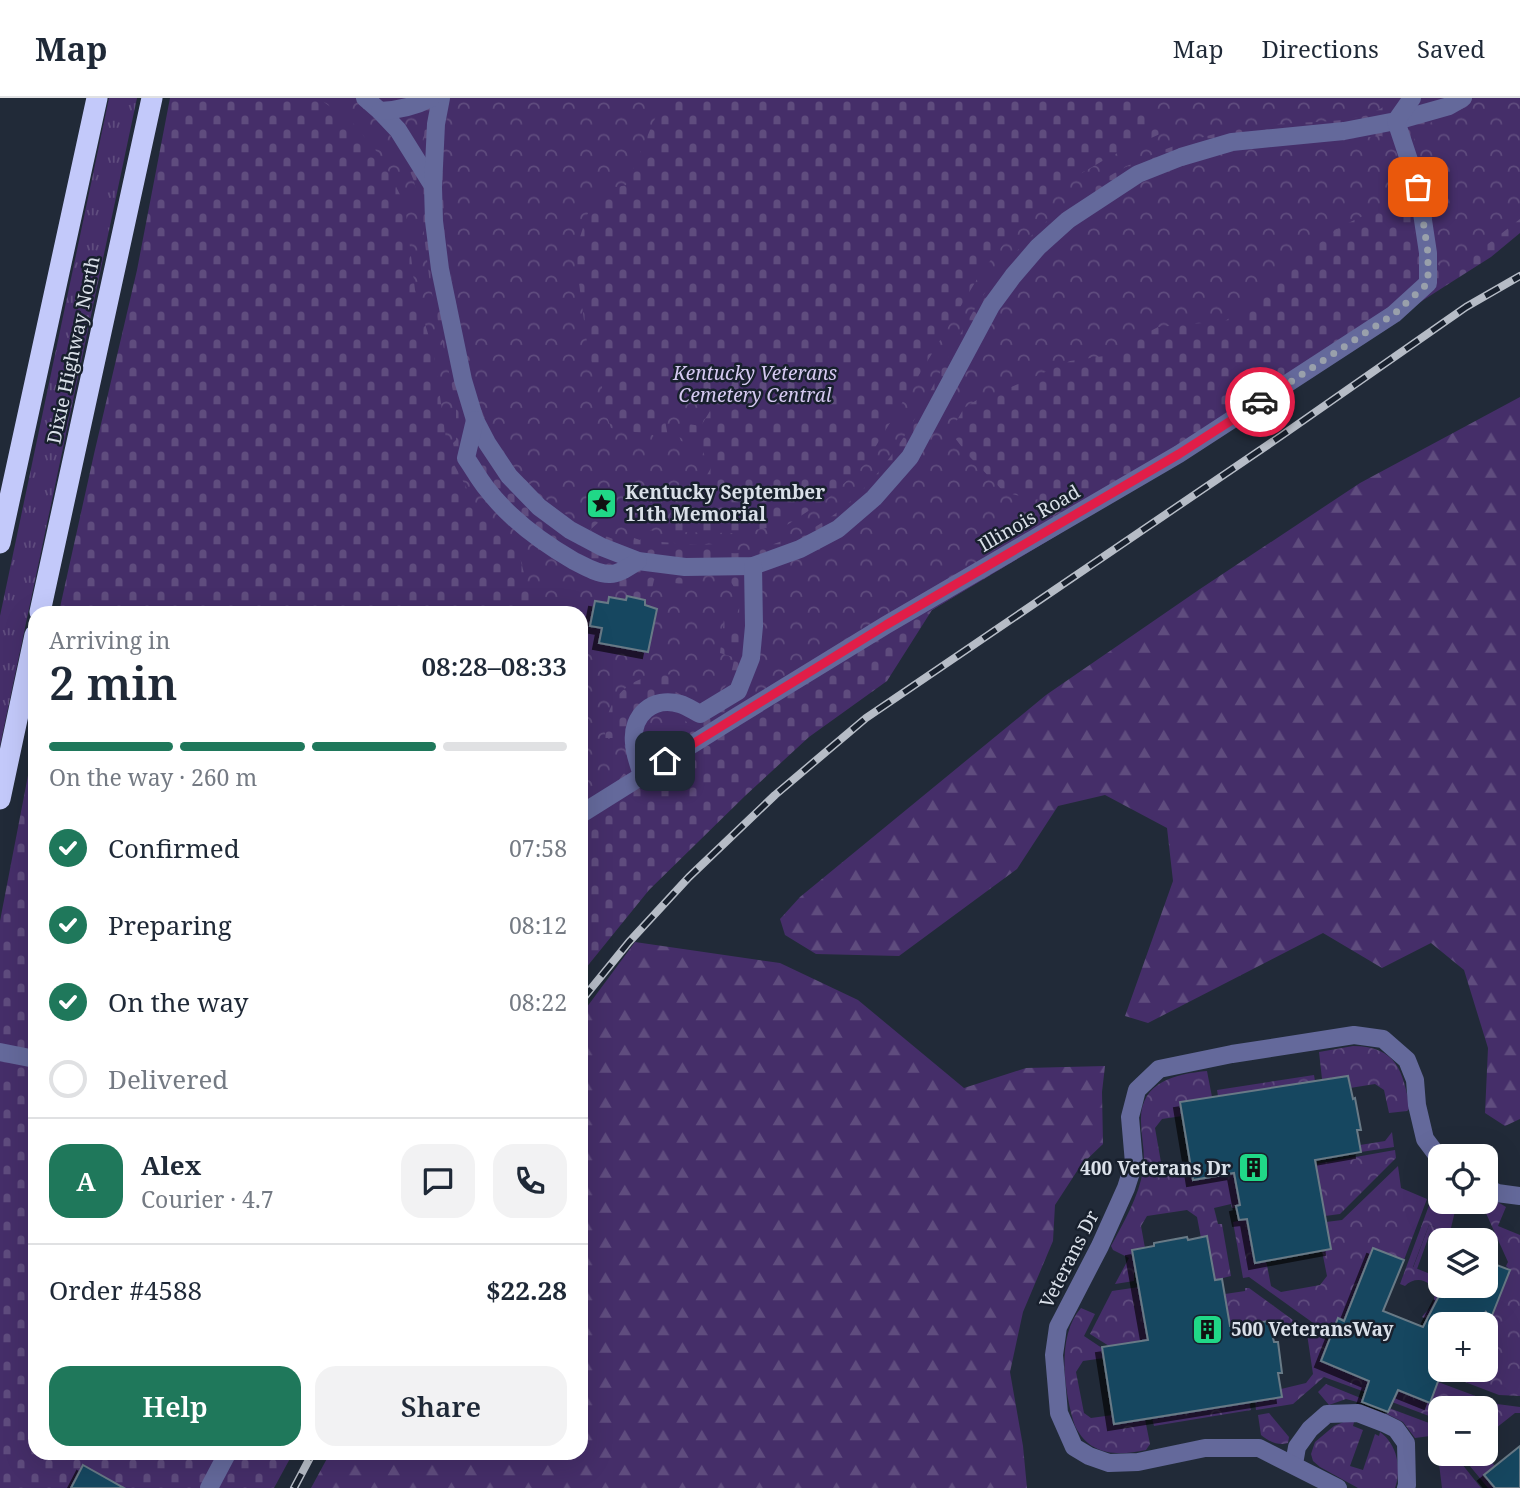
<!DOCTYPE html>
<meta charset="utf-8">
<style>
:root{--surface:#fff;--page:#f2f2f3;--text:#1f2937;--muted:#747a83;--line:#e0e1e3;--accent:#1f785b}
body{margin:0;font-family:"Noto Serif",serif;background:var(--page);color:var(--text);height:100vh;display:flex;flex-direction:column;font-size:26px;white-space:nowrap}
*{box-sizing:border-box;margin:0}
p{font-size:23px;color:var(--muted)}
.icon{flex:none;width:38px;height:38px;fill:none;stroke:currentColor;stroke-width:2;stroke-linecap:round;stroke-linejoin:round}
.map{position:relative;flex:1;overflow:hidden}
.details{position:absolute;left:28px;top:508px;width:560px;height:854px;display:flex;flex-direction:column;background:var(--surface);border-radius:21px;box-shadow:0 7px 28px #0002}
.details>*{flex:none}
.buttons{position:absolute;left:1428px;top:1046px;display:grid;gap:14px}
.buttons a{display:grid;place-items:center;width:70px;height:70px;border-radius:14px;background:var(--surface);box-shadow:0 7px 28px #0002;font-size:35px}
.pin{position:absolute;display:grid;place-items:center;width:60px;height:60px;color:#fff;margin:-30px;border-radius:14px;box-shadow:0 4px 10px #0006}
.courier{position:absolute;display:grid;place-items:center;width:70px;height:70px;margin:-35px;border:5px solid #e11d48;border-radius:50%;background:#fff;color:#222;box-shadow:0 2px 9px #0007}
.head em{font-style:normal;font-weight:600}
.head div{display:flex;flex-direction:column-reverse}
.head{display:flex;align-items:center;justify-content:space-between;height:119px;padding:0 21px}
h1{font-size:46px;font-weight:600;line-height:52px}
.bar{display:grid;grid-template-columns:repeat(4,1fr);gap:10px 7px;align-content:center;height:84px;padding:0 21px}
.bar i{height:9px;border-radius:5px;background:var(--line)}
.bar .selected{background:var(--accent)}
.bar p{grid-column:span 4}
.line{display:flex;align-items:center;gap:18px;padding:0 21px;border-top:2px solid var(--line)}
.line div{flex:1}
.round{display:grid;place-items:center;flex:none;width:74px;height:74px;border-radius:21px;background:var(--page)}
ol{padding:0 21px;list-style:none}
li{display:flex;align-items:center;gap:21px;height:77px}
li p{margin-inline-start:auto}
li .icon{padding:7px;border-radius:50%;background:var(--accent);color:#fff;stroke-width:4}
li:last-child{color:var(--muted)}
li i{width:38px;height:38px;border:4px solid var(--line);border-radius:50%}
.action{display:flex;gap:14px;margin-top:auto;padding:14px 21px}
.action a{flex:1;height:80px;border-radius:21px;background:var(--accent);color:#fff;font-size:28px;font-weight:600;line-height:80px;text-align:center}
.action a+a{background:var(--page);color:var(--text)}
header{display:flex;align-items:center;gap:42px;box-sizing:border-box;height:98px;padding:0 35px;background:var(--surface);border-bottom:2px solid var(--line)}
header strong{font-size:33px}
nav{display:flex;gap:38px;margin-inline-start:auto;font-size:24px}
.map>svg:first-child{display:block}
.grass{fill:url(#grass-tufts)}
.forest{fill:url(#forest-firs)}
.cemetery{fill:url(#cemetery-stones)}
.park{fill:url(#park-crowns)}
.building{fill:#184661;stroke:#687a86;stroke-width:2;filter:url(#shadow)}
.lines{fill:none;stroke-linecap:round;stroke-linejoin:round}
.minor{stroke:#64699b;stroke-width:18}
.highway{stroke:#c3c9fa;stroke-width:21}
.rail-casing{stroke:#b6bcc6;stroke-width:8}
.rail{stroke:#18202d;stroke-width:5;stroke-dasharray:16;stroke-linecap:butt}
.done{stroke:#99a0ab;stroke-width:7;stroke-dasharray:0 12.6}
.route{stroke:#e11d48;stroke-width:9}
.labels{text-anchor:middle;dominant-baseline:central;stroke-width:5;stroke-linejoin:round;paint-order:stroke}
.street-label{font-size:19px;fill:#dae0e9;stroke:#18202d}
.park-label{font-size:19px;font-style:italic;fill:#d5c9f1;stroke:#18202d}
.poi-label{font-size:19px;font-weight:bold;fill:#dae0e9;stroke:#18202d;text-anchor:start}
</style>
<header>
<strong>Map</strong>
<nav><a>Map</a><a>Directions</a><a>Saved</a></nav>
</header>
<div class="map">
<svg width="1520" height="1390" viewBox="0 0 1520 1390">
<defs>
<pattern id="grass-tufts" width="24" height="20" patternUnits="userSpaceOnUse" patternTransform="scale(1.75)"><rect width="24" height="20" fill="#452e69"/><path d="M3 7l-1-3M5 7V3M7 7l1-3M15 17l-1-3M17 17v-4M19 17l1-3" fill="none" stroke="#5f4c7e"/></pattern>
<pattern id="forest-firs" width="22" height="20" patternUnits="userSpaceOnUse" patternTransform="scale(1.75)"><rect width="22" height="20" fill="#452e69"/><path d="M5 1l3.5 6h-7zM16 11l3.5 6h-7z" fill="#5f4c7e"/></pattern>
<pattern id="cemetery-stones" width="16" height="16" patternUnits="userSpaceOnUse" patternTransform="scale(1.75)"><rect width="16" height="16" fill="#452e69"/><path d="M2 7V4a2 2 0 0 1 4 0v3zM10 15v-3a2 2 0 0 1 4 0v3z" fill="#5f4c7e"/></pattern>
<pattern id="park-crowns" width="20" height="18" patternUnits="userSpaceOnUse" patternTransform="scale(1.75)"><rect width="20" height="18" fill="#452e69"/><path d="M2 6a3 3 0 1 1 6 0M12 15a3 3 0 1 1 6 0" fill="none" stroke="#5f4c7e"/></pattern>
<filter id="shadow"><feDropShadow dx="-6" dy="6" stdDeviation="0" flood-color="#0009"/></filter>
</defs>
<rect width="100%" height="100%" fill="#212a38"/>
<g class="grass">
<path d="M 109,0 L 137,0 L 0,648 L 0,518 Z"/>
<path d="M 1429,1127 L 1446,1133 L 1443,1140 L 1430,1135 L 1417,1171 L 1413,1170 Z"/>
</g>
<g class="forest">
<path d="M 1520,299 L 1520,1021 L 1505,1028 L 1485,1015 L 1488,950 L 1464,872 L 1431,845 L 1382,870 L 1323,835 L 1148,925 L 1125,918 L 1173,783 L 1167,730 L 1105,697 L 1058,708 L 1017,771 L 899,858 L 816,856 L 785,837 L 780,821 L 800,799 L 1046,597 L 1200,491 L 1360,385 Z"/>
<path d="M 635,844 L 780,865 L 858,902 L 964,990 L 1026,970 L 1105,968 L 1102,994 L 1103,1046 L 1081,1067 L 1055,1107 L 1053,1143 L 1023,1214 L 1010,1274 L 1023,1348 L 1027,1390 L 311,1390 L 330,1355 L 581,1354 L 581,917 Z"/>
</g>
<g class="cemetery">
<path d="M 170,0 L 1520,0 L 1520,135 L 1491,159 L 1450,185 L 1059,436 L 932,512 L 887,583 L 809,639 L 746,697 L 649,792 L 581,876 L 581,514 L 59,514 L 94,356 L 137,172 Z"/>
<path d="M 35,641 L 35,1354 L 293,1355 L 274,1390 L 0,1390 L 0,823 Z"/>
</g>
<g class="park">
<path d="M 318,0 L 352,0 L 363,8 L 384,29 L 401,52 L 414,83 L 422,120 L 430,186 L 456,307 L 456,342 L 453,345 L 456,359 L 468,380 L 490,408 L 594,481 L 632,494 L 631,499 L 627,498 L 626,502 L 609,499 L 608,505 L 595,503 L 590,527 L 657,511 L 648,508 L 654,482 C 664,483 679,487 688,485 C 694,484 698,479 704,478 C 734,471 741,498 739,521 L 724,521 L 720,555 L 733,559 L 734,562 C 731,580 722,606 700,604 C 690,604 682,596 673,593 L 675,577 C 634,573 604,598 605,640 L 619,640 C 647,674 605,692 581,709 L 581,514 L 534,514 L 519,456 L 473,402 L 448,355 L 434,256 L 415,192 L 405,107 L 382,60 L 352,24 Z"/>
<path d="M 451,0 L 667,0 L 657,16 L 626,87 L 617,89 L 610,88 L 600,95 L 587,117 L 575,155 L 588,252 L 592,266 L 601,272 L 603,307 L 611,330 L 653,337 L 658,347 L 669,345 L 664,316 L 703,298 L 710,313 L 701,328 L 688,326 L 677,333 L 681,343 L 700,348 L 711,370 L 700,389 L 680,384 L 673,399 L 668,434 L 733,435 L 787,427 L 828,400 L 865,366 L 982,173 L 1018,128 L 1063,86 L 1111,58 L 1160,36 L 1146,0 L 1398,0 C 1387,7 1374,15 1361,19 C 1333,25 1295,24 1266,27 C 1166,38 1074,85 1009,162 C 939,246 918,366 820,426 C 805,436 788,441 771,447 C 753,453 733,461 716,449 L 715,446 L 699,447 L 661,444 L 659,435 L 651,432 L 645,436 L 640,442 L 634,440 L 631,448 L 590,432 L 610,414 L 607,403 L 596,397 C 585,407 585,414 584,428 C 552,408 528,389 506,358 C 476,316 467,266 458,217 C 447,157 439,98 444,37 C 445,24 449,12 451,0 Z"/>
<path d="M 1480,0 L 1520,0 L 1520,121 L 1452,174 L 1442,170 L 1433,162 L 1413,51 L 1414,42 L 1418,34 L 1423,28 L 1466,9 Z"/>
<path d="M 422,12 L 425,13 L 426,17 L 423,49 L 420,51 L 399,21 L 402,19 Z"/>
<path d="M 1381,38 C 1386,40 1392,41 1396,46 C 1407,58 1417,124 1421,144 L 1418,155 L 1411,113 L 1396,102 L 1342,128 L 1313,150 L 1248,208 L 1225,223 L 1158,229 L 1104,258 L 1070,263 L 998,295 L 980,300 L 964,310 L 956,324 L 955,340 L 968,357 L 1004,394 L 1032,401 L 1074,405 L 1059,436 L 932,512 L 754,602 L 742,600 L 759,482 L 765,473 L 853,428 L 999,212 L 1033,165 L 1057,141 L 1085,120 L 1120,95 L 1157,77 L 1199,62 L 1241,51 Z"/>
<path d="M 667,612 C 674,615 689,622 690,630 C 691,641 663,655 654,658 C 637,648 638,624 656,614 C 658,613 665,612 667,612 Z"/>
<path d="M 1353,948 C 1397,948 1403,974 1410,1010 L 1407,1013 L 1389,1015 L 1384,992 L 1375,986 L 1350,990 L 1347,978 L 1322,981 L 1319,954 Z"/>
<path d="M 1207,973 L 1212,999 L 1180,1004 L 1182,1018 L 1162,1021 L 1155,1030 L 1162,1070 L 1171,1077 L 1192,1074 L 1234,1075 L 1240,1107 L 1237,1110 L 1232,1110 L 1231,1106 L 1214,1110 L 1218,1126 L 1222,1126 L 1231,1178 L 1215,1182 L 1201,1140 L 1197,1119 L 1187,1112 L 1147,1118 L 1141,1128 L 1145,1150 L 1132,1152 L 1136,1174 L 1134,1175 L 1134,1183 L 1115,1186 L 1129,1160 L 1113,1152 L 1111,1148 C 1123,1125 1139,1099 1143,1072 C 1146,1056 1141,1040 1141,1023 C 1140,984 1175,976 1207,973 Z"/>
<path d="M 1314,977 L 1315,983 L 1218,998 L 1217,992 Z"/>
<path d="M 1392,1034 L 1394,1049 L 1361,1054 L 1360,1047 L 1385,1043 Z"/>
<path d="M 1395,1052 L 1396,1060 L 1340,1116 L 1325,1118 L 1316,1066 Z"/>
<path d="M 1398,1068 L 1401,1090 L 1427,1101 L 1404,1162 L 1373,1150 L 1344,1223 L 1338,1220 L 1332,1234 L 1316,1227 L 1249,1179 L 1243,1180 L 1233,1124 L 1247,1121 L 1255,1164 L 1266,1162 L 1271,1188 L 1281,1194 L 1320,1187 L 1327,1178 L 1322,1153 L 1331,1151 L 1326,1124 L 1342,1122 Z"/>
<path d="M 1431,1102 L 1439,1105 L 1441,1111 L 1452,1108 L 1455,1113 L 1450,1134 L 1429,1127 L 1413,1169 L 1440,1180 L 1440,1188 L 1448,1188 L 1444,1199 L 1439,1198 L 1423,1229 L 1426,1221 L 1422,1219 C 1425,1214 1431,1211 1433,1205 C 1440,1186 1418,1174 1405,1188 L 1400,1186 Z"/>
<path d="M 1491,1103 L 1496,1103 L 1506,1109 L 1498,1128 L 1520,1137 L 1520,1298 L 1499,1297 L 1457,1281 L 1459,1276 L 1468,1280 L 1471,1272 L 1486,1272 L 1486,1232 L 1510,1172 L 1506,1168 L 1508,1164 L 1485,1113 L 1488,1106 Z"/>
<path d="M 1139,1189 L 1148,1242 L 1109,1248 L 1090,1236 L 1112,1193 Z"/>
<path d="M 1245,1190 L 1249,1190 L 1312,1236 L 1329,1243 L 1321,1263 L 1369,1283 L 1365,1294 L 1324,1279 L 1293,1306 L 1256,1312 L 1255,1303 L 1281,1291 L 1306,1285 L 1313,1276 L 1307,1236 L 1296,1229 L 1271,1233 L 1269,1223 L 1230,1228 L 1225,1196 L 1245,1193 Z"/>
<path d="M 1081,1210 L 1095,1216 L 1084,1238 L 1102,1250 L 1104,1260 L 1083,1263 L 1076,1274 L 1084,1315 L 1091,1320 L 1113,1317 L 1115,1326 L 1145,1321 L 1150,1346 L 1146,1352 C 1117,1358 1090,1358 1075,1328 C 1064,1294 1056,1238 1081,1210 Z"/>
<path d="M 1438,1284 L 1497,1306 L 1520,1309 L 1520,1315 L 1515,1315 L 1486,1338 L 1486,1311 L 1440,1311 L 1440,1332 L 1429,1318 L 1392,1304 L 1398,1292 L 1430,1305 Z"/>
<path d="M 1326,1286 L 1363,1301 L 1361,1305 L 1346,1301 L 1329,1307 L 1318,1294 Z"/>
<path d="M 1249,1304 L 1251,1312 L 1154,1328 L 1152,1320 Z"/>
<path d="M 1389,1310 L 1429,1325 L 1430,1338 L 1415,1340 L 1403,1324 L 1387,1316 Z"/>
<path d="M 1269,1315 L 1289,1339 L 1288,1345 C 1278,1348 1268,1343 1261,1337 L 1258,1317 Z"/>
<path d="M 1346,1323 L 1354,1324 L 1353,1328 L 1363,1332 L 1350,1368 L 1363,1372 L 1375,1336 L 1379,1338 L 1380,1334 C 1397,1346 1402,1371 1395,1390 L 1358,1390 L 1320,1369 L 1313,1363 L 1311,1356 L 1315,1344 L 1334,1328 Z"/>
<path d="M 1435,1333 L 1440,1339 L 1440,1356 L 1454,1356 L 1481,1390 L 1442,1390 Z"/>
<path d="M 1460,1356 L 1485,1356 L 1495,1368 L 1484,1377 L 1495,1390 L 1488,1390 Z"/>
</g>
<g class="building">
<path d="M 627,498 L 645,502 L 645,507 L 657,511 L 648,554 L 599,545 L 602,530 L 590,528 L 595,503 L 608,505 L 609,499 L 626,502 Z"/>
<path d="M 1348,978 L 1353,1001 L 1355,1000 L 1361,1032 L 1357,1032 L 1361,1054 L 1315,1062 L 1331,1151 L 1255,1165 L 1247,1121 L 1239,1122 L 1236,1108 L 1240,1107 L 1234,1075 L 1193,1082 L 1180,1004 Z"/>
<path d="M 1207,1138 L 1215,1182 L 1222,1181 L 1230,1228 L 1269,1223 L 1274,1244 L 1278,1244 L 1282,1275 L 1278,1275 L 1282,1299 L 1114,1326 L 1102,1249 L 1148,1242 L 1132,1152 L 1154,1148 L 1154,1145 L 1187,1139 L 1188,1142 Z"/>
<path d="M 1373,1150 L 1404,1162 L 1383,1213 L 1423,1229 L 1440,1196 L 1440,1198 L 1444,1199 L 1448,1188 L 1486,1188 L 1486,1163 L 1510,1172 L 1487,1230 L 1486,1213 L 1480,1227 L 1440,1227 L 1440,1278 L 1430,1305 L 1398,1292 L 1388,1314 L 1362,1304 L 1369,1283 L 1321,1263 L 1338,1220 L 1344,1223 Z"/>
<path d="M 1520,1348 L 1520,1390 L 1495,1390 L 1484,1377 Z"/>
<path d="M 83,1367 L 124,1390 L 71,1390 Z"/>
</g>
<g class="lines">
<g class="minor">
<path d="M 365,0 L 380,13 L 398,32 L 433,88"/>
<path d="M 441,0 L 436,26 L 433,89 L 434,123 L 440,171 L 463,282 L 475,322 L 487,345 L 509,378 L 539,409 L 570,432 L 602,449 L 638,463 L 685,469 L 753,468 L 800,451 L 838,431 L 874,400 L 910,359 L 991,208 L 1013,178 L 1038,149 L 1068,122 L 1138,76 L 1181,59 L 1232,44 L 1344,33 L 1396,23 L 1449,8 L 1463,0"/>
<path d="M 380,13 C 399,12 414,9 431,0"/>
<path d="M 475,322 L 466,360 C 473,370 479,381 487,391 C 510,421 541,444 574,463 C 584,468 597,476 609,476 C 618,477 630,468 638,463"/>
<path d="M 642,677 C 639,667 634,655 634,645 C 631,617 653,598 680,606 C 687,608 694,613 700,616 L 738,593 L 751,560 L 754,528 L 753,468"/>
<path d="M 581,716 L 736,619 L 886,527 L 1179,356 L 1394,216 L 1428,185 L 1428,155 L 1418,89 L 1396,23 L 1412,0"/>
<path d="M 0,954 L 35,961"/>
<path d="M 1486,1089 L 1497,1095 L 1520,1098"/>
<path d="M 1294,1366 L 1297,1349 L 1310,1331 L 1327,1316 L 1358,1315 L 1384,1325 L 1396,1331 L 1406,1345 L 1407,1387 L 1406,1390"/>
<path d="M 209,1390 L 228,1354"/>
<path d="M 1338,1390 L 1259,1350 L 1205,1350 L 1138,1364 L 1109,1365 L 1089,1358 L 1074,1349 L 1059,1315 L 1054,1257 L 1058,1229 L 1100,1148 L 1126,1090 L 1134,1065 L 1130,1019 L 1137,992 L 1159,971 L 1232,956 L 1354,937 L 1383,941 L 1407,962 L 1415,982 L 1417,1007 L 1425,1041 L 1440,1061"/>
</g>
<g class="highway">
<path d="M 0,445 L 97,0"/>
<path d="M 40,514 L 152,0"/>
<path d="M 0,701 L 35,537"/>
</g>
<defs>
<g id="rail">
<path d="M 581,903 L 629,844 L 689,779 L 775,697 L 866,620 L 1281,338 L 1466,209 L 1520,178"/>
<path d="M 294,1390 L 313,1354"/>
</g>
</defs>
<use href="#rail" class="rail-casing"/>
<use href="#rail" class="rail"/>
</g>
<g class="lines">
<path class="done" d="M 1260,304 L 1394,216 L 1428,185 L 1428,155 L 1418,89"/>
<path class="route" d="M 665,663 L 886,527 L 1179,356 L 1260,304"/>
</g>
<defs>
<symbol id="sight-square" viewBox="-11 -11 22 22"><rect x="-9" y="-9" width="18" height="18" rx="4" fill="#20d887" stroke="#18202d"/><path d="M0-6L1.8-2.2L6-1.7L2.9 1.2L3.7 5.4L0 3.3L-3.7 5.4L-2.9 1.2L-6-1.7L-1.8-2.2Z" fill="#111"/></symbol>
<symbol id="building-square" viewBox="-11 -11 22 22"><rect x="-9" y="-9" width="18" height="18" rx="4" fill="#20d887" stroke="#18202d"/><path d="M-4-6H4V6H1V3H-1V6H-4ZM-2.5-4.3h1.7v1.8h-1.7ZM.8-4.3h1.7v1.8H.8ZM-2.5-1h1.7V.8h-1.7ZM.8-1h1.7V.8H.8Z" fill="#111"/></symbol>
</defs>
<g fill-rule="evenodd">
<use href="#sight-square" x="584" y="388" width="35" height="35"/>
<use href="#building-square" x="1236" y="1052" width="35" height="35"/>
<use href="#building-square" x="1190" y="1214" width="35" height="35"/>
</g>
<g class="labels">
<g class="street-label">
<text transform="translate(73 252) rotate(-78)">Dixie Highway North</text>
<text transform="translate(1029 420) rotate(-30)">Illinois Road</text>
<text transform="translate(1069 1161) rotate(-63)">Veterans Dr</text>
</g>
<g class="park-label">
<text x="755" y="275">Kentucky Veterans<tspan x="755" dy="22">Cemetery Central</tspan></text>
</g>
<g class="poi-label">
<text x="625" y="394">Kentucky September<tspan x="625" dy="22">11th Memorial</tspan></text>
<text x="1231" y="1070" text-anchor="end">400 Veterans Dr</text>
<text x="1231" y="1231">500 VeteransWay</text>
</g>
</g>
</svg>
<div class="buttons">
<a><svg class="icon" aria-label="locate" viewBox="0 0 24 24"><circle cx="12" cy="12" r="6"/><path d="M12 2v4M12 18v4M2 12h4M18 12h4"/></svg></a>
<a><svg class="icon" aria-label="layers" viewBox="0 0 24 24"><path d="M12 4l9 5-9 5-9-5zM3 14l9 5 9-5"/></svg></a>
<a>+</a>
<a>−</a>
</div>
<div class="pin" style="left:1418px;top:89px;background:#ea580c"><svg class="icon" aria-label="bag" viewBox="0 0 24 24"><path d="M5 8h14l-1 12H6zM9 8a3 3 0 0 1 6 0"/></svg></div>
<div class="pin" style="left:665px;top:663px;background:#1f2937"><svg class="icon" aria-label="home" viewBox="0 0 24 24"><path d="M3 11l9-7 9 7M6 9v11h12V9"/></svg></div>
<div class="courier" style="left:1260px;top:304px"><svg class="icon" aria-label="car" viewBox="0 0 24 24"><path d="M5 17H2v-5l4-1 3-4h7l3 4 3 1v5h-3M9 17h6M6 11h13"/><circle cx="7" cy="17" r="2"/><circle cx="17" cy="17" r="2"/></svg></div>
<section class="details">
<div class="head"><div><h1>2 min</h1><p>Arriving in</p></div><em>08:28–08:33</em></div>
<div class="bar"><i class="selected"></i><i class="selected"></i><i class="selected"></i><i></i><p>On the way · 260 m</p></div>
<ol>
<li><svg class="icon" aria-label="check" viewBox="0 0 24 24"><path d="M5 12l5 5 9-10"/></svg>Confirmed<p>07:58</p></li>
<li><svg class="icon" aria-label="check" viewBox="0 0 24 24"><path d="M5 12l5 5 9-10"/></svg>Preparing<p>08:12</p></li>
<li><svg class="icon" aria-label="check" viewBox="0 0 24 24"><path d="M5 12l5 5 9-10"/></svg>On the way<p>08:22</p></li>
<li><i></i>Delivered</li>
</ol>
<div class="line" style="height:126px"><b class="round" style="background:var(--accent);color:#fff">A</b><div><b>Alex</b><p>Courier · 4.7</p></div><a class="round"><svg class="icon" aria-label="chat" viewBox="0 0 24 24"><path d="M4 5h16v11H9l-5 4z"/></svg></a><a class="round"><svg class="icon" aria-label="phone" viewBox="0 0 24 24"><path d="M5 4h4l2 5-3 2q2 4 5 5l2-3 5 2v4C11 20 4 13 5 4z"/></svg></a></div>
<div class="line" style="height:91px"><div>Order #4588</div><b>$22.28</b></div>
<div class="action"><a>Help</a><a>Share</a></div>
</section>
</div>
